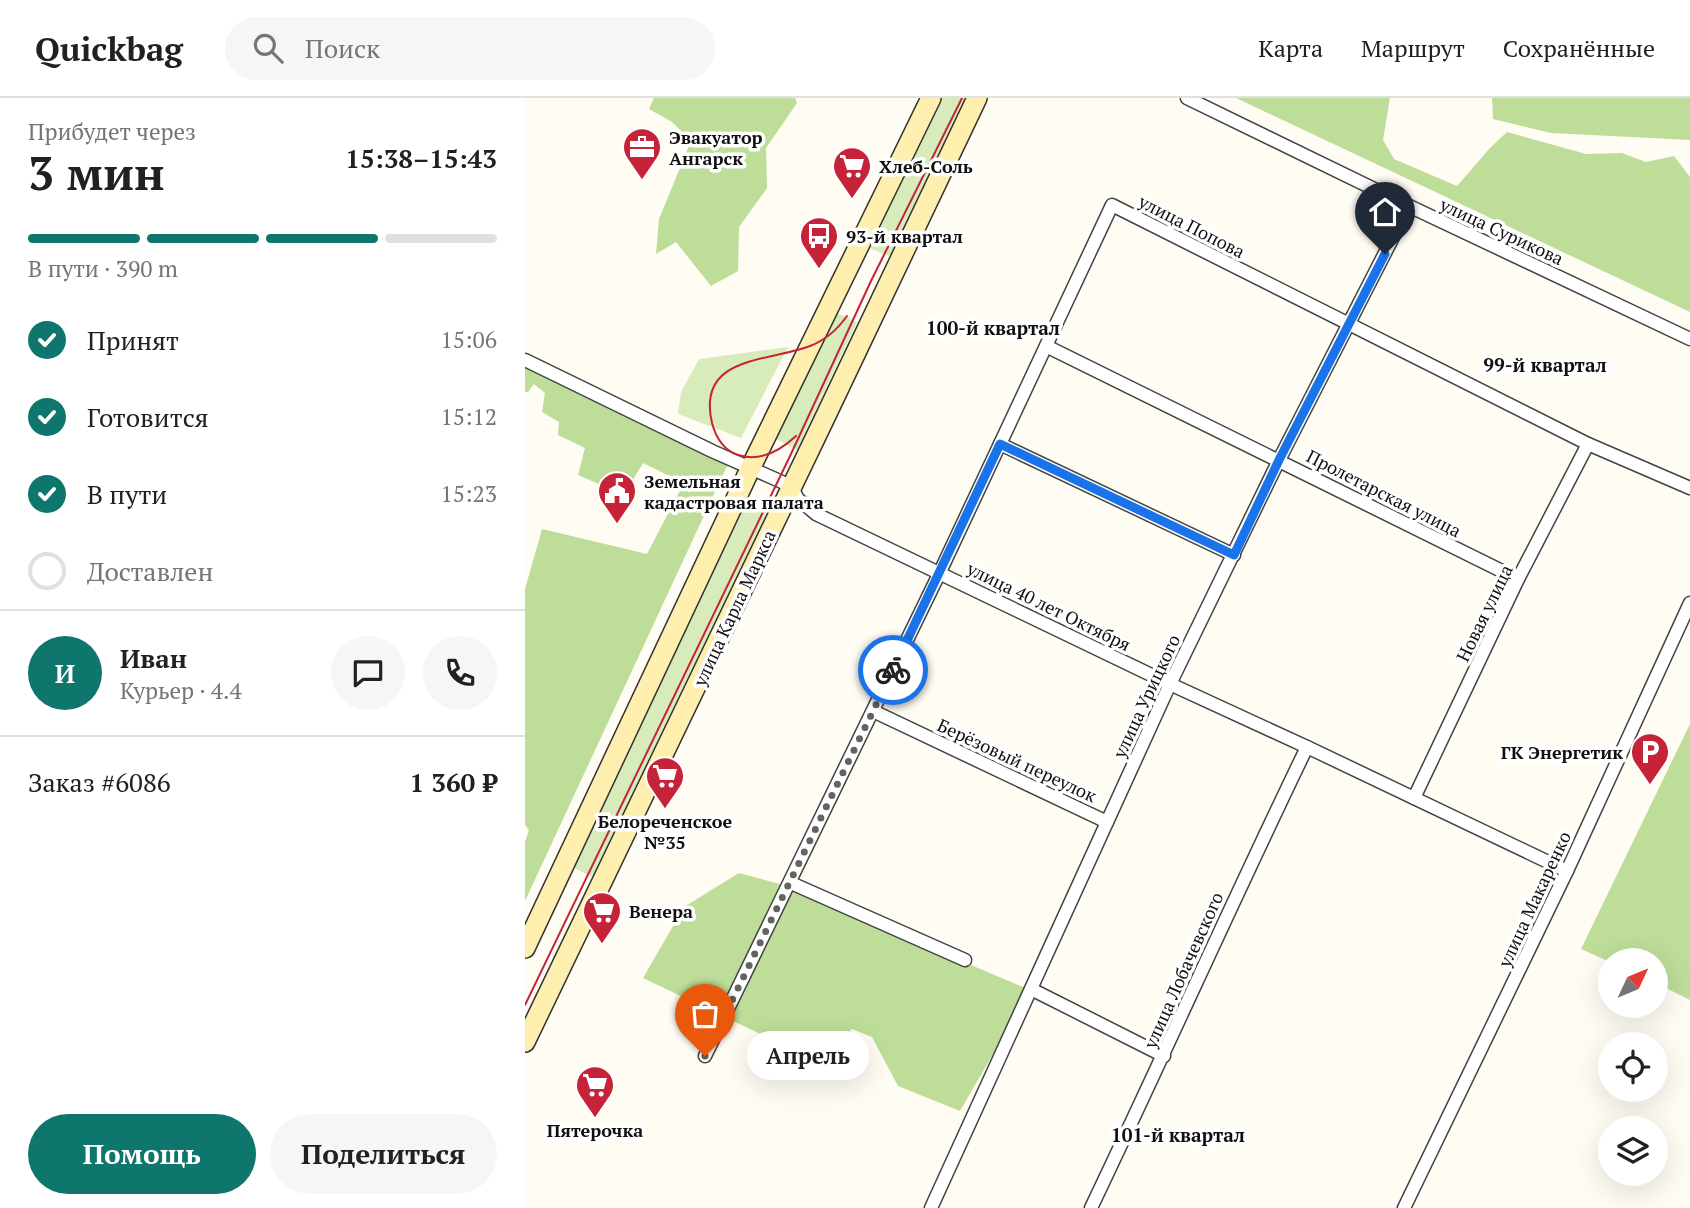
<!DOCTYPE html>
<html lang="ru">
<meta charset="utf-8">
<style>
:root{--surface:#fff;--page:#f6f6f6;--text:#202124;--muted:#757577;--line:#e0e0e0;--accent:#0f766e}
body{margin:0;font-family:"PT Serif",serif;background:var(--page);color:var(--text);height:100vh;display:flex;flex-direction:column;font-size:26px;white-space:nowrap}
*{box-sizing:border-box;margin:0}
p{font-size:23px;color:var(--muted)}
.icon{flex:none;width:38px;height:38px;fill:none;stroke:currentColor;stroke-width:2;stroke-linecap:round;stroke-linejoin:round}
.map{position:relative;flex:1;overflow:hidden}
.panel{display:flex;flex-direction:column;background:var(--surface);width:525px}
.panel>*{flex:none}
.needle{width:46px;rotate:46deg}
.buttons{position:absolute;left:1073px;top:850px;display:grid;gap:14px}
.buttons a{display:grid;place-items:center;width:70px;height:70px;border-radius:50%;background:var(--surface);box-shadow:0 7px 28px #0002;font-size:35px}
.pin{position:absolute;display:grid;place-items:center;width:60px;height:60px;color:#fff;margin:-72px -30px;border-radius:50% 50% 50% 0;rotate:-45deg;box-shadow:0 0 7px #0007}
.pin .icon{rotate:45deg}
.courier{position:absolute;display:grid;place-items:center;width:70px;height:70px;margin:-35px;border:5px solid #1a73e8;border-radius:50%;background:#fff;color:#222;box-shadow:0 2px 9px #0007}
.bubble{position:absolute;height:49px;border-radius:24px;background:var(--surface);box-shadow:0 7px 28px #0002;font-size:23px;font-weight:800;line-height:49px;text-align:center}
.summary em{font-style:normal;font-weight:800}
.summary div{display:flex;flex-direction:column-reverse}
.summary{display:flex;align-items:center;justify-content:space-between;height:119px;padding:0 28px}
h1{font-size:46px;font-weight:800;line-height:52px}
.bar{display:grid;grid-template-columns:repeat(4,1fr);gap:10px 7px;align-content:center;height:84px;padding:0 28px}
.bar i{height:9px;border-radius:5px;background:var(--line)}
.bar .current{background:var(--accent)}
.bar p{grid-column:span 4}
.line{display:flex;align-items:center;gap:18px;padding:0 28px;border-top:2px solid var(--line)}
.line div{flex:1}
.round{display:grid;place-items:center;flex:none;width:74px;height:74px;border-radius:37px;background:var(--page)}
ol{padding:0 28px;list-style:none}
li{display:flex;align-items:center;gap:21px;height:77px}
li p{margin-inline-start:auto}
li .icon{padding:7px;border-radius:50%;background:var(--accent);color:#fff;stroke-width:4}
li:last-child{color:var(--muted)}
li i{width:38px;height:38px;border:4px solid var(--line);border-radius:50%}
.button{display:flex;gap:14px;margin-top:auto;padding:14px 28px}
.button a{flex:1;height:80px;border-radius:42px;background:var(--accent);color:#fff;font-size:28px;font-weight:800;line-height:80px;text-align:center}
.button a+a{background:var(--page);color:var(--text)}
header{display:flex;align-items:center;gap:42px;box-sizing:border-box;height:98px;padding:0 35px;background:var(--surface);border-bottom:2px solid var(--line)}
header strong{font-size:33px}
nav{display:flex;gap:38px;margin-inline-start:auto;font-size:24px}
.search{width:490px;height:63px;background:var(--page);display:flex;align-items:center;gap:18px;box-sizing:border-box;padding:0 24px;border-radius:38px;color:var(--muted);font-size:26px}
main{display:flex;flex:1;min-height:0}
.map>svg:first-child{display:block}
.green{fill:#d8ecbb}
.forest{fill:#bddd99}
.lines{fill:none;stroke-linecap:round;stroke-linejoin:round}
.street-casing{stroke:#434343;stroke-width:15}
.secondary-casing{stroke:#323232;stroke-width:22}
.street{stroke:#fff;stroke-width:12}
.secondary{stroke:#ffefae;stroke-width:19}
.tram{stroke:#c62338;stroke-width:2}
.done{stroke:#64635f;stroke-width:7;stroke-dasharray:0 12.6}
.route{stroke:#1a73e8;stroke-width:9}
.labels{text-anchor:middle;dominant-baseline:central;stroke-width:7;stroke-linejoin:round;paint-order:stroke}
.poi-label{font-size:18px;font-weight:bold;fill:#101010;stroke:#fff;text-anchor:start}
.street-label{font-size:18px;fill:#101010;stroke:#fff}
.neighbourhood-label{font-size:19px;font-weight:bold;fill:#101010;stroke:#fff}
</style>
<header>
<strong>Quickbag</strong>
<div class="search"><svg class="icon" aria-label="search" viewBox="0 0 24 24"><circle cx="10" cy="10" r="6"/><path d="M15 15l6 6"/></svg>Поиск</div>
<nav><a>Карта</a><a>Маршрут</a><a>Сохранённые</a></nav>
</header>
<main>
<section class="panel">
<div class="summary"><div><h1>3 мин</h1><p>Прибудет через</p></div><em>15:38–15:43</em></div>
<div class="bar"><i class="current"></i><i class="current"></i><i class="current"></i><i></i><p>В пути · 390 m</p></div>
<ol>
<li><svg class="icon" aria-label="check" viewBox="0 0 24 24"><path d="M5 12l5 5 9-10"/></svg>Принят<p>15:06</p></li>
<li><svg class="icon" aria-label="check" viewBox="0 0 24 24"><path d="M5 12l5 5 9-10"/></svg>Готовится<p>15:12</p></li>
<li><svg class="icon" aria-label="check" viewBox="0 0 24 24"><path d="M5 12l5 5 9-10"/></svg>В пути<p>15:23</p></li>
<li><i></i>Доставлен</li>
</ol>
<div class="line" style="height:126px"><b class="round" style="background:var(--accent);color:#fff">И</b><div><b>Иван</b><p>Курьер · 4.4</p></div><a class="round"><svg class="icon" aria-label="chat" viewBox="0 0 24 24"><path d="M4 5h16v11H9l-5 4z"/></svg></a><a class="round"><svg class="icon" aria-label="phone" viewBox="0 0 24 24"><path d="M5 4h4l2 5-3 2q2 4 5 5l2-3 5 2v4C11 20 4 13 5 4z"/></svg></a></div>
<div class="line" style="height:91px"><div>Заказ #6086</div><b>1 360 ₽</b></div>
<div class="button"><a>Помощь</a><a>Поделиться</a></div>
</section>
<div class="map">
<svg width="1165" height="1110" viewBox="0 0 1165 1110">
<rect width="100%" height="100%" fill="#fffcf3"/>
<g class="green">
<path d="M 417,0 L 442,0 L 366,159 L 345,150 Z"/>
<path d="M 312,215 L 332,224 L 272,352 L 251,341 Z"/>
<path d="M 263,249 L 216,340 L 153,316 L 156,294 L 174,261 Z"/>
<path d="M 223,402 L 243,413 L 67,779 L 45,768 Z"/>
</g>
<g class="forest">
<path d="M 129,0 L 270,0 L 272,5 L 241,50 L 242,90 L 214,129 L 213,173 L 186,188 L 151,144 L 131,156 L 134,121 L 166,43 L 147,24 L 124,11 Z"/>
<path d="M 711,0 L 865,0 L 858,42 L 869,61 L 932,88 L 965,50 L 982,34 L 1061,56 L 1097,55 L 1121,64 L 1149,58 L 1165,79 L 1165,214 Z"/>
<path d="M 967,0 L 1165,0 L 1165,42 L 1026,35 L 968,21 Z"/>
<path d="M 0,268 L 203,366 L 0,803 L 0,744 L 4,732 L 0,727 L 0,491 L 17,431 L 122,456 L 159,385 L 118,365 L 99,397 L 53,377 L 60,350 L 33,337 L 34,324 L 17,314 L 20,295 L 9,286 L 3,294 L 0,294 Z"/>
<path d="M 1165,626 L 1165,902 L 1131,885 L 1130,863 L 1085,864 L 1056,851 Z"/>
<path d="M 214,775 L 258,787 L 505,892 L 435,1013 L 373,988 L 347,939 L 327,931 L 294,964 L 118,880 L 159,809 Z"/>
</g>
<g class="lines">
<defs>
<g id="street">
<path d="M 662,0 L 884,108 L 1165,241"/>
<path d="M 521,248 L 993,481"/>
<path d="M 0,262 L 187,353 L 266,388 L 273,401 L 291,416 L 645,586 L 782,649 L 1042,773"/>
<path d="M 475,346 L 709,457"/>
<path d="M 348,613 L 582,724"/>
<path d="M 889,700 L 993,481 L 1063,346"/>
<path d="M 266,785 L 440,862"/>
<path d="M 506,891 L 639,958"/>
<path d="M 180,958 L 415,474 L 587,107 L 1063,346 L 1165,390"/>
<path d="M 406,1110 L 645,586 L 754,362 L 884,108"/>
<path d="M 566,1110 C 639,957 708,802 782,649"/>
<path d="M 879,1110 L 1042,773 L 1165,505"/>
</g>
<g id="secondary">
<path d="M 0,850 L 226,369 L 406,0"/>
<path d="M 0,944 C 153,630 302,315 452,0"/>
</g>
</defs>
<use href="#street" class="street-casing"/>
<use href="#secondary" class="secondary-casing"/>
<use href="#street" class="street"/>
<use href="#secondary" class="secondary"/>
<g class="tram">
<path d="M 271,338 C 255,353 235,364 213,357 C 198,352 191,340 187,325 C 171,257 244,264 285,248 C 301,242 312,232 322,218"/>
<path d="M 0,907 L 266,356 L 346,183 L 437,0"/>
</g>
</g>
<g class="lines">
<path class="done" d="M 180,958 L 368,572"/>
<path class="route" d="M 368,572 L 475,346 L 709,457 L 754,362 L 860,156"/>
</g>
<defs>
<symbol id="office-pin" viewBox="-11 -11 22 30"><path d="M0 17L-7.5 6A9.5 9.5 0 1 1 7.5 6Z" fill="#c62338" stroke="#fff"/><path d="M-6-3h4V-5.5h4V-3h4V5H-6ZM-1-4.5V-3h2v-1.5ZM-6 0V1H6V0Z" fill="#fff"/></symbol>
<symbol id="supermarket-pin" viewBox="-11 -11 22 30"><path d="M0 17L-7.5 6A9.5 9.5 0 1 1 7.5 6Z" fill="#c62338" stroke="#fff"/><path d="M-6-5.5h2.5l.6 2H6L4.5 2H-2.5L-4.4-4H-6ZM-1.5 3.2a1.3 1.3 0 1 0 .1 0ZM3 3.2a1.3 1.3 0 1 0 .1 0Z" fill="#fff"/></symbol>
<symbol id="bus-pin" viewBox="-11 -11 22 30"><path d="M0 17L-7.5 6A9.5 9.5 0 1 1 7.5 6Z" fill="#c62338" stroke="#fff"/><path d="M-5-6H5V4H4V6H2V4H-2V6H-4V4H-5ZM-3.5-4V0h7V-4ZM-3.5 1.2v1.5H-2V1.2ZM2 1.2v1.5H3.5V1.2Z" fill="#fff"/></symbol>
<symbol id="civic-pin" viewBox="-11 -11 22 30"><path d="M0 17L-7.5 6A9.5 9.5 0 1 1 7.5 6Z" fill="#c62338" stroke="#fff"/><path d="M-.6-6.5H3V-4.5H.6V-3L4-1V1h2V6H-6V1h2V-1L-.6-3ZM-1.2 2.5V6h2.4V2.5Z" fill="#fff"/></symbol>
<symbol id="parking-pin" viewBox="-11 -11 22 30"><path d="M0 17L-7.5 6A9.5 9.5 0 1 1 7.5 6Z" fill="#c62338" stroke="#fff"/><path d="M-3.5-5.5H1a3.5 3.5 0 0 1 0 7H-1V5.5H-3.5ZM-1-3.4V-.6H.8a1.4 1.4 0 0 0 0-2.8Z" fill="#fff"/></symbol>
</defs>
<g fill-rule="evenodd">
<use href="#office-pin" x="95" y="27" width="44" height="60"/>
<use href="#supermarket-pin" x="305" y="46" width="44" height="60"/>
<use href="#bus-pin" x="272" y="116" width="44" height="60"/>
<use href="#civic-pin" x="70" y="371" width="44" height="60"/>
<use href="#parking-pin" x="1103" y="632" width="44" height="60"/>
<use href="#supermarket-pin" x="118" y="656" width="44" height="60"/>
<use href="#supermarket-pin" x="55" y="791" width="44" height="60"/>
<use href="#supermarket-pin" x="48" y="965" width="44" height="60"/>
</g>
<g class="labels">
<g class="poi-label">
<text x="144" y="39">Эвакуатор<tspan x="144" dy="21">Ангарск</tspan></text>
<text x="354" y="68">Хлеб-Соль</text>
<text x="321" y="138">93-й квартал</text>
<text x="119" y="383">Земельная<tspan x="119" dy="21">кадастровая палата</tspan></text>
<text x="1098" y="654" text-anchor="end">ГК Энергетик</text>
<text x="140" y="723" text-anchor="middle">Белореченское<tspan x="140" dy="21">№35</tspan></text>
<text x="104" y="813">Венера</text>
<text x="70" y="1032" text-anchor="middle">Пятерочка</text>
</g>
<g class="street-label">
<text transform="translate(667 128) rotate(27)">улица Попова</text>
<text transform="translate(977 133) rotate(25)">улица Сурикова</text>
<text transform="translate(859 395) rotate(27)">Пролетарская улица</text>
<text transform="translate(524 508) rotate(26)">улица 40 лет Октября</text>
<text transform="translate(209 510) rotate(-65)">улица Карла Маркса</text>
<text transform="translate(959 515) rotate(-64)">Новая улица</text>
<text transform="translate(621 598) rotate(-65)">улица Урицкого</text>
<text transform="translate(492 662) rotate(25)">Берёзовый переулок</text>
<text transform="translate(1009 801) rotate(-65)">улица Макаренко</text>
<text transform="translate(658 872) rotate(-66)">улица Лобачевского</text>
</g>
<g class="neighbourhood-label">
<text x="468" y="229">100-й квартал</text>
<text x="1020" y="266">99-й квартал</text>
<text x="653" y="1036">101-й квартал</text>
</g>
</g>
</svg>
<div class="buttons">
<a><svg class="needle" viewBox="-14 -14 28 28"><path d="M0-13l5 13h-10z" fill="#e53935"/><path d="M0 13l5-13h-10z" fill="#757577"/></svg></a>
<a><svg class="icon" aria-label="locate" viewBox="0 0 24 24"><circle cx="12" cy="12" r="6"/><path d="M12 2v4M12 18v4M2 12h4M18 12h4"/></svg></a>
<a><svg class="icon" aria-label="layers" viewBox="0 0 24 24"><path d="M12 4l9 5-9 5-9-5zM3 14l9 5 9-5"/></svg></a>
</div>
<div class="pin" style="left:180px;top:958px;background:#ea580c"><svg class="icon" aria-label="bag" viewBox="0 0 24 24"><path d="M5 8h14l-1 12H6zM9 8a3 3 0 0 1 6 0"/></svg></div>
<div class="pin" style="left:860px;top:156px;background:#1f2937"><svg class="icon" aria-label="home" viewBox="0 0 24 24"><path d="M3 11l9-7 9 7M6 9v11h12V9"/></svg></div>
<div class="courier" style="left:368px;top:572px"><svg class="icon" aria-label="bike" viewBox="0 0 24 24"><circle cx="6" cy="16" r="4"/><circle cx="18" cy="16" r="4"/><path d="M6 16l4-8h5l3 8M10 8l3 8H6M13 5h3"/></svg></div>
<div class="bubble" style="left:222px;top:933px;width:122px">Апрель</div>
</div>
</main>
